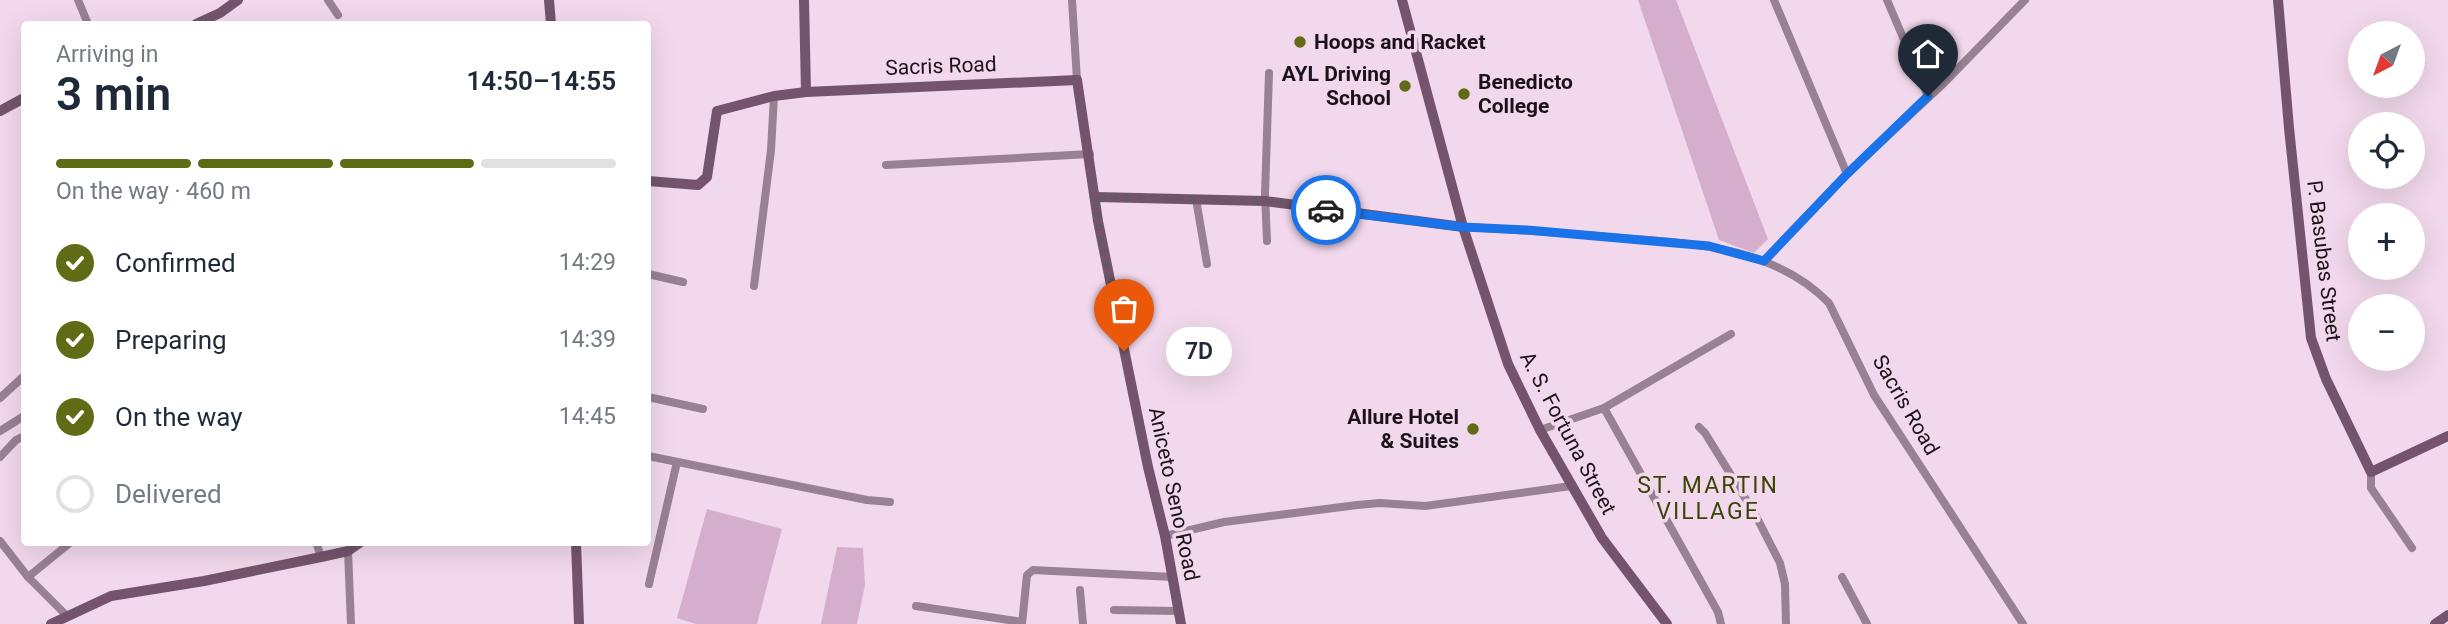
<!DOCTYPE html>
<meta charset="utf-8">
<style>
:root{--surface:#fff;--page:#f6f6f7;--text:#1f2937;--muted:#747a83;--line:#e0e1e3;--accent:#606c15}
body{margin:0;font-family:Roboto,sans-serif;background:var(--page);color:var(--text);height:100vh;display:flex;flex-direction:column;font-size:26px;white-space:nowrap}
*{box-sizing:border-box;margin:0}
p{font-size:23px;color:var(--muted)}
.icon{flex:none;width:38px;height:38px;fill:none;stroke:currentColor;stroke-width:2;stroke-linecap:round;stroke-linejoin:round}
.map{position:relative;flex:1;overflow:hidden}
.sheet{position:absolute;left:21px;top:21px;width:630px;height:525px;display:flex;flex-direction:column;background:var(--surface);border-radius:7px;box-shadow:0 7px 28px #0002}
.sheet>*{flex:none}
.needle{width:46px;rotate:221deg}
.buttons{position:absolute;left:2348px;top:21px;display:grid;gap:14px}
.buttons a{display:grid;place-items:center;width:77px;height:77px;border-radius:50%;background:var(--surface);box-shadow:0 7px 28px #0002;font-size:35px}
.pin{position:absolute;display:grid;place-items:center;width:60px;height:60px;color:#fff;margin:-72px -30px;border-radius:50% 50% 50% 0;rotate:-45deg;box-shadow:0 0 7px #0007}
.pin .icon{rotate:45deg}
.courier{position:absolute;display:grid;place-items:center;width:70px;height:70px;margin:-35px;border:5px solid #1a73e8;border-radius:50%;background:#fff;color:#222;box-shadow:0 2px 9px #0007}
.bubble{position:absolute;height:49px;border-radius:24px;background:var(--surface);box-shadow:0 7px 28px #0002;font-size:23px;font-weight:600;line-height:49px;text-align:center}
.head em{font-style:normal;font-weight:600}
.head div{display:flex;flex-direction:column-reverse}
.head{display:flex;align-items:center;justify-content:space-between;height:119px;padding:0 35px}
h1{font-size:46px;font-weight:600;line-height:52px}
.bar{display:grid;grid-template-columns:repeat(4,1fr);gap:10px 7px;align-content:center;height:84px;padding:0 35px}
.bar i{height:9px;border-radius:5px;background:var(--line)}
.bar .active{background:var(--accent)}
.bar p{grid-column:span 4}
ol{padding:0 35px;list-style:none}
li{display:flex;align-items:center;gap:21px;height:77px}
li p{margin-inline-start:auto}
li .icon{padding:7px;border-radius:50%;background:var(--accent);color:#fff;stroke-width:4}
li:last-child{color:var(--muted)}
li i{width:38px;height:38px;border:4px solid var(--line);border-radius:50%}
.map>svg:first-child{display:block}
.green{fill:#d5aecd}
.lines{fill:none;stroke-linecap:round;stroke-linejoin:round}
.street{stroke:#978192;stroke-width:8}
.secondary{stroke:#73546c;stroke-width:10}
.done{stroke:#675864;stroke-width:7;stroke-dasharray:0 12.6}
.route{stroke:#1a73e8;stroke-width:9}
.poi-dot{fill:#606c15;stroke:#f2d8ec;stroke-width:2.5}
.labels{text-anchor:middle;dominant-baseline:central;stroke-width:7;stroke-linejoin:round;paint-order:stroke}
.poi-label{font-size:21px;font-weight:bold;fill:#1c131a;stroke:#f2d8ec;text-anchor:start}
.street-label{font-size:21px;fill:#1c131a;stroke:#f2d8ec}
.neighbourhood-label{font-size:23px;letter-spacing:2px;fill:#3b4407;stroke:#f2d8ec}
</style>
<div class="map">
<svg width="2448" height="624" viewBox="0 0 2448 624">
<rect width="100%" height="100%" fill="#f2d8ec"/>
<g class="green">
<path d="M 1638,0 L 1676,0 L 1768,239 L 1754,253 L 1719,240 Z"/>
<path d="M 707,509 L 782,529 L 757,624 L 696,624 L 677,618 Z"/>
<path d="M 837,547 L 863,548 L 865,585 L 857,624 L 821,624 Z"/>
</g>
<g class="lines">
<g class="street">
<path d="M 78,0 L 88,24"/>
<path d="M 328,0 L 338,15"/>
<path d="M 1072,0 L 1077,80"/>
<path d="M 1774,0 L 1847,174"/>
<path d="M 1887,0 L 1928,96"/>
<path d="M 886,165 L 1090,154"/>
<path d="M 1196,199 L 1207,264"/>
<path d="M 1463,227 C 1512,229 1560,233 1608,237 C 1685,243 1771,244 1829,303 L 1874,395 L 2023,624"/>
<path d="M 1267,241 L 1265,194 L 1269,73"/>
<path d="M 1764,261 L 1847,174 L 1945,82 L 2025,0"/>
<path d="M 648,274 L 683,282"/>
<path d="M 754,286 L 771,150 L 774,96"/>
<path d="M 648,397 L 703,409"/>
<path d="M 0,398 L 24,376"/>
<path d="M 1604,408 L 1718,612 L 1721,624"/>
<path d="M 1699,427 L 1705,433 L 1755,514 L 1780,563 L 1785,584 L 1786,624"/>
<path d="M 1540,430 L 1604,408 L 1731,334"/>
<path d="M 0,431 L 24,416"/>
<path d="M 648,456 L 867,500 L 890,502"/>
<path d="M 0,457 L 16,440 L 24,436"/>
<path d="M 2371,472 L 2371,488 L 2412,548"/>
<path d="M 1165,536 L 1224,522 L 1357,505 L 1380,503 L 1425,506 L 1571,486"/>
<path d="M 0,541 L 28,577 L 66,615"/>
<path d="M 316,542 L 321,557"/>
<path d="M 348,551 L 351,624"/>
<path d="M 28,577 L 71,542"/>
<path d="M 1842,577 L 1867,624"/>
<path d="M 649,584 L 677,462"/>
<path d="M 1080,590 L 1083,624"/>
<path d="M 916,606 L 1022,622"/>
<path d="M 1114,610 L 1178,611"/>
<path d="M 1022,624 L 1027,575 L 1033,570 L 1173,577"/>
</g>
<g class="secondary">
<path d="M 549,0 L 551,24"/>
<path d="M 804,0 L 806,92"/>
<path d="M 1402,0 L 1463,227 L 1508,364 L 1540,430 L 1602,538 L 1667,624"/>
<path d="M 2278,0 L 2289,128 L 2311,338 L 2326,379 L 2371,472 L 2448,436"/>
<path d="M 196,24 L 220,13 L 238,0"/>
<path d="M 0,111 L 24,98"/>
<path d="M 648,181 L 698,185 L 707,177 L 717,111 L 774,96 L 806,92 L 1077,80 L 1098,221 L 1148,467 L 1165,536 L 1181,624"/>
<path d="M 1096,197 L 1265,201 L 1463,227"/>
<path d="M 576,542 L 579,624"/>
<path d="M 51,624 L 111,596 L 204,581 L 321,557 L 348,551 L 361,542"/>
<path d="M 2435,624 L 2448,615"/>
</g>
</g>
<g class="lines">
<path class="done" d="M 1124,351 L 1098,221 L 1096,197 L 1265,201 L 1326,210"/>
<path class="route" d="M 1326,210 L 1463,227 L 1527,230 L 1709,246 L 1764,261 L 1847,174 L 1928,96"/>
</g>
<g class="poi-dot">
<circle cx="1300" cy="42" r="7"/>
<circle cx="1405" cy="86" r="7"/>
<circle cx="1464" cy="94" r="7"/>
<circle cx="1473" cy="429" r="7"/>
</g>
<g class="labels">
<g class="poi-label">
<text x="1314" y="42">Hoops and Racket</text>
<text x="1391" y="74" text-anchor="end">AYL Driving<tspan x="1391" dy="24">School</tspan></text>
<text x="1478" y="82">Benedicto<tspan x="1478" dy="24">College</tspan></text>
<text x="1459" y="417" text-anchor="end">Allure Hotel<tspan x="1459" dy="24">&amp; Suites</tspan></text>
</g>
<g class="street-label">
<text transform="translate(941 66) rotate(-2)">Sacris Road</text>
<text transform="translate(2324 261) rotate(83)">P. Basubas Street</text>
<text transform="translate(1906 405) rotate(60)">Sacris Road</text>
<text transform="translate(1568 433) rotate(62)">A. S. Fortuna Street</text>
<text transform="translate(1174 494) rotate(78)">Aniceto Seno Road</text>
</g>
<g class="neighbourhood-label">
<text x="1708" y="485">ST. MARTIN<tspan x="1708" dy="26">VILLAGE</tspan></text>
</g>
</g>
</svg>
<div class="buttons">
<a><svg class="needle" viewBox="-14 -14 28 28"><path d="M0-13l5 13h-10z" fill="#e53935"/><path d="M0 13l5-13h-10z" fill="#747a83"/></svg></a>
<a><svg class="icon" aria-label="locate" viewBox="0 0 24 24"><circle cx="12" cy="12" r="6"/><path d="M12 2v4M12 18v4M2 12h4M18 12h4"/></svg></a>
<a>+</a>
<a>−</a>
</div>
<div class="pin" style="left:1124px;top:351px;background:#ea580c"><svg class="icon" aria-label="bag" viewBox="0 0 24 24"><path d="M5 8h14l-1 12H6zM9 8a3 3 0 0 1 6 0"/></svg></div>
<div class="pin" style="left:1928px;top:96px;background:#1f2937"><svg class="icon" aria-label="home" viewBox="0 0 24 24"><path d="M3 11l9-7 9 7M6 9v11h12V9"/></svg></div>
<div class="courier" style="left:1326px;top:210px"><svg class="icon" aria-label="car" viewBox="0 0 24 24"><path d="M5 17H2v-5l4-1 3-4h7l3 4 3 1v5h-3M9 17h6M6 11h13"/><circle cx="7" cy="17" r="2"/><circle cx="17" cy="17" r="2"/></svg></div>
<div class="bubble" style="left:1166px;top:327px;width:66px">7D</div>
<section class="sheet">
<div class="head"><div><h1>3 min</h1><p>Arriving in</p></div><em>14:50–14:55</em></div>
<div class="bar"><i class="active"></i><i class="active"></i><i class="active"></i><i></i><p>On the way · 460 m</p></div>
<ol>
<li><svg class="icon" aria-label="check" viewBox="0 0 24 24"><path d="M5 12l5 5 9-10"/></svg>Confirmed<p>14:29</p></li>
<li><svg class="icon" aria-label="check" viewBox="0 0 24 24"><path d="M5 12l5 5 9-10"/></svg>Preparing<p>14:39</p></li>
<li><svg class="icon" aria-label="check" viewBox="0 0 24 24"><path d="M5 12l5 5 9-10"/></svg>On the way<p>14:45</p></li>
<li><i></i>Delivered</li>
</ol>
</section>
</div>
